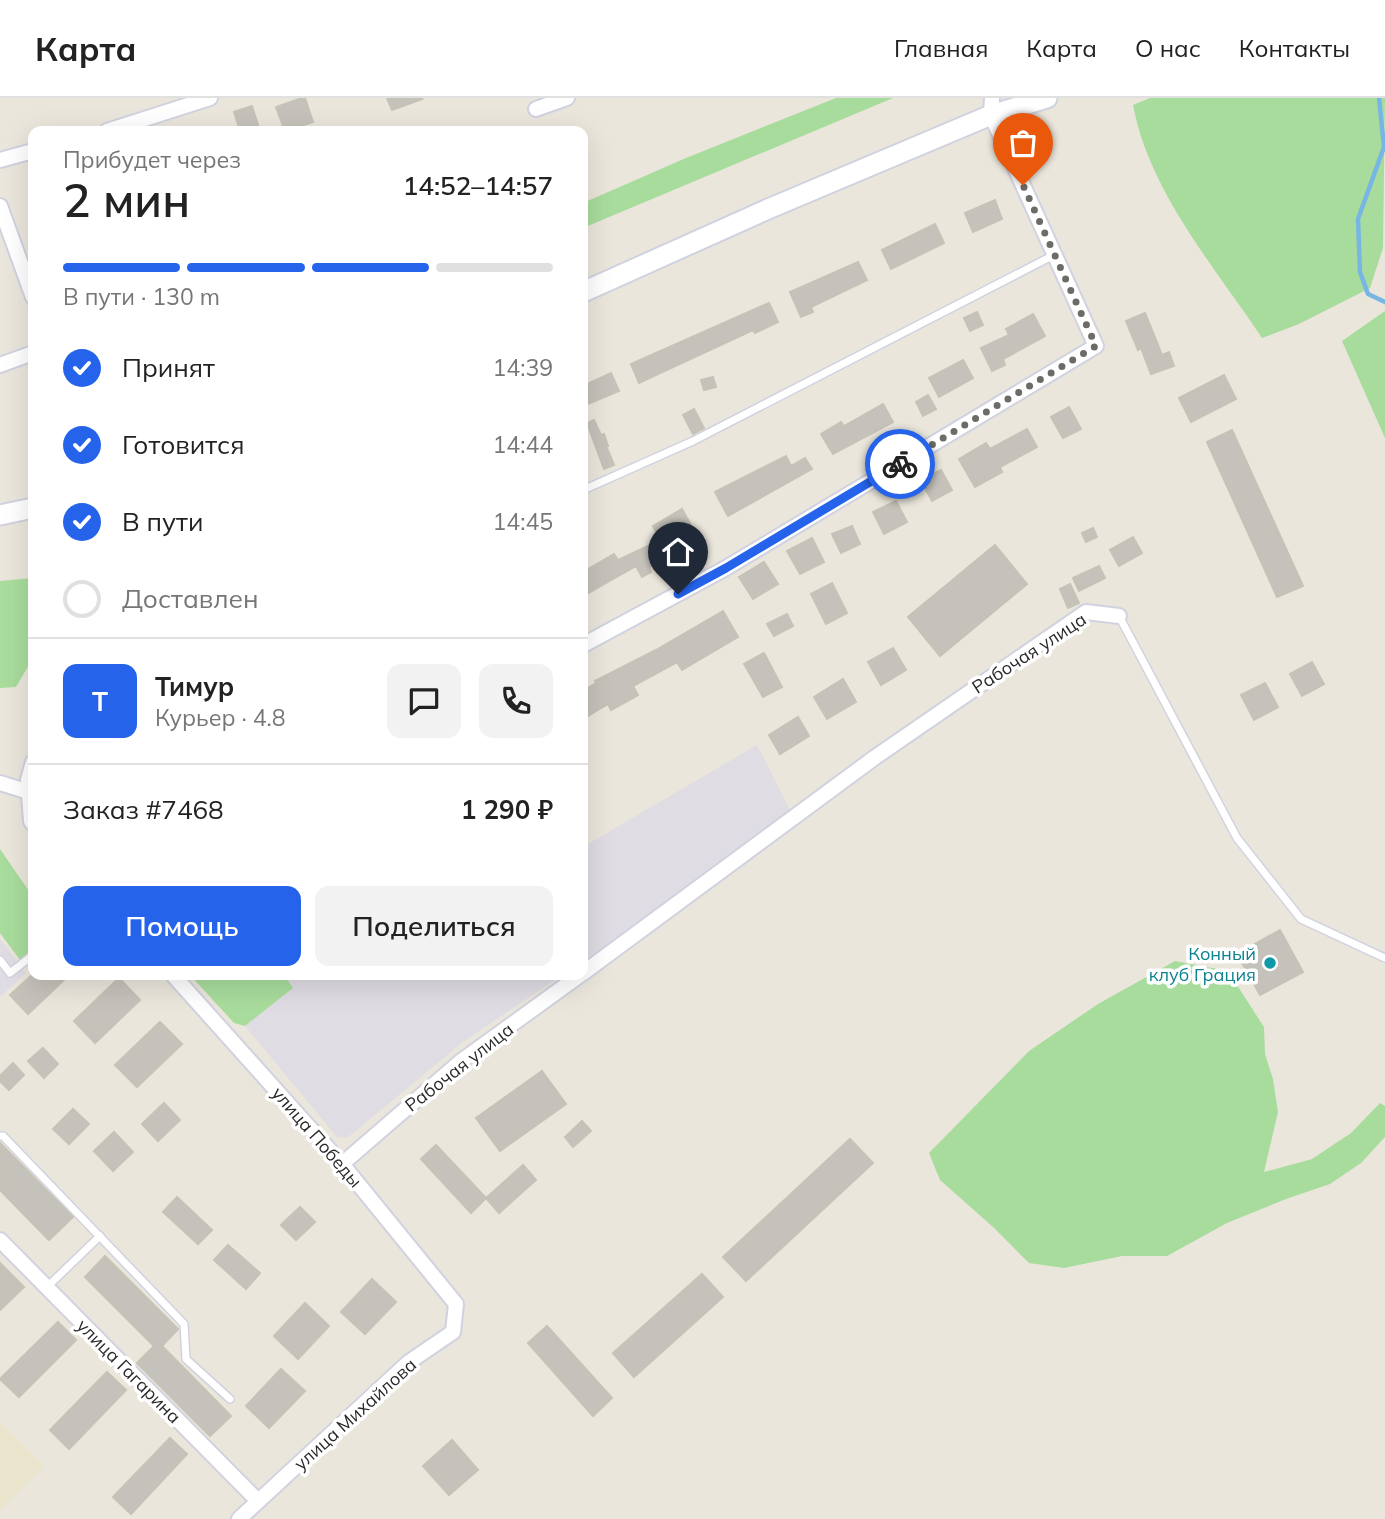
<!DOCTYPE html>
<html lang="ru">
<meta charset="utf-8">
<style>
:root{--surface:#fff;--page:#f2f2f2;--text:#222;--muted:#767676;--line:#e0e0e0;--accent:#2563eb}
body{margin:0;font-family:Mulish,sans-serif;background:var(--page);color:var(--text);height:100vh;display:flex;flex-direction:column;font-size:26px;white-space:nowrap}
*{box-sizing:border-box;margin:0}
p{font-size:23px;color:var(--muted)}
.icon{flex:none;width:38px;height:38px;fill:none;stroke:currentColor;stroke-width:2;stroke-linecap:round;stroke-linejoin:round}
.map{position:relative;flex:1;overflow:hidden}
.details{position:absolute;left:28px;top:28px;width:560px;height:854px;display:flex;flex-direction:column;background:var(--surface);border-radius:14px;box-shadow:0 7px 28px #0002}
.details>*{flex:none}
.pin{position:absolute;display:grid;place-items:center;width:60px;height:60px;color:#fff;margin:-72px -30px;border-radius:50% 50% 50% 0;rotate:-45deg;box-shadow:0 0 7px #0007}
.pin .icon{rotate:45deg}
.courier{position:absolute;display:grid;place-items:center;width:70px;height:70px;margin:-35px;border:5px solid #2563eb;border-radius:50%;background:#fff;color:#222;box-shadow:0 2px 9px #0007}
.head em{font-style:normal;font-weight:600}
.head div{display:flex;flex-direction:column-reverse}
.head{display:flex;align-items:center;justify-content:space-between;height:119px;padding:0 35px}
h1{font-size:46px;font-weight:600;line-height:52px}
.bar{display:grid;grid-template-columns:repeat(4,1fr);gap:10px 7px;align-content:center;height:84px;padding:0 35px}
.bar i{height:9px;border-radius:5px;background:var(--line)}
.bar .active{background:var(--accent)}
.bar p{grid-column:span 4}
.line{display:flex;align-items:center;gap:18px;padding:0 35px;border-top:2px solid var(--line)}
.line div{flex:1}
.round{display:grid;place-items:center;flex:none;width:74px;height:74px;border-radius:14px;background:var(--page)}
ol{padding:0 35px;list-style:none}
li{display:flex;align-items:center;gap:21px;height:77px}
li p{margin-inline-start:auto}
li .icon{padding:7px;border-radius:50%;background:var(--accent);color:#fff;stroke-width:4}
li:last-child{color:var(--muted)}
li i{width:38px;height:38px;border:4px solid var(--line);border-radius:50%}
.button{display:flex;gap:14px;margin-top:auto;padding:14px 35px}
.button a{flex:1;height:80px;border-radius:14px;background:var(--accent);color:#fff;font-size:28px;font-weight:600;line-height:80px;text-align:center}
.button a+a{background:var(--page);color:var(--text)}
header{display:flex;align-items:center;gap:42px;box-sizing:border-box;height:98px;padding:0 35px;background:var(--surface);border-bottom:2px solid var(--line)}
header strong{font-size:33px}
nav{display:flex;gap:38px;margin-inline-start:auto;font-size:24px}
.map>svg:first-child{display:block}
.industrial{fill:#dfdce3}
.education{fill:#eae5cc}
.green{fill:#a8dc9c}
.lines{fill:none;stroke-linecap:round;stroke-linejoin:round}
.stream{stroke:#77b6e4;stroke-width:4.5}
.building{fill:#c5c2bb;stroke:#c5c2b6;stroke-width:2}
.service-casing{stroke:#d1d2e0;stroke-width:10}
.minor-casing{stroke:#d1d2e0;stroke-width:18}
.secondary-casing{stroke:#d1d2e0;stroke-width:23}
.service{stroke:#fff;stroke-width:7}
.minor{stroke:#fff;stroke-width:14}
.secondary{stroke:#fff;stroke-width:19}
.done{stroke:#6d6b68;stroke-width:7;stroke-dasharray:0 12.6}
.route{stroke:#2563eb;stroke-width:9}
.culture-dot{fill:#0f9aa8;stroke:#fff;stroke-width:2.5}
.labels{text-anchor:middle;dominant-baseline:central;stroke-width:7;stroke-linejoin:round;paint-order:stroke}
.street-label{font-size:18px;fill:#292929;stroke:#fff}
.culture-label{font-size:18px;fill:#0d838f;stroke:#fff;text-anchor:end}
</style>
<header>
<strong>Карта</strong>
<nav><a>Главная</a><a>Карта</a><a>О нас</a><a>Контакты</a></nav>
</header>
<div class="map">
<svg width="1385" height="1421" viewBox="0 0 1385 1421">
<rect width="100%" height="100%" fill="#eae6dc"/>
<g class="industrial">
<path d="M 757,647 L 794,720 L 583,863 L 583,749 Z"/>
<path d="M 0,841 L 26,875 L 1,898 L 0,897 Z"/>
<path d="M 284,877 L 562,877 L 463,944 L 347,1040 L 337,1039 L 245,928 L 293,890 Z"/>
</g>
<path class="education" d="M 0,1324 L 44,1368 L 0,1412 Z"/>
<g class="green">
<path d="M 836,0 L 893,0 L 583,130 L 583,105 L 686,60 Z"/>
<path d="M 1150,0 L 1385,0 L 1383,150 L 1370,190 L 1299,226 L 1262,240 C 1214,168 1149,93 1133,7 Z"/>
<path d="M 1385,213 L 1385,340 L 1342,243 Z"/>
<path d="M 33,480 L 33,560 L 16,589 L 0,590 L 0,483 Z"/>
<path d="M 0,751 L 33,799 L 33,851 L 20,862 L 0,835 Z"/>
<path d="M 1175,863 L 1228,873 L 1264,929 L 1265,956 L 1273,981 L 1278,1014 L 1264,1074 L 1312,1061 L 1351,1035 L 1380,1005 L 1385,1008 L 1385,1039 L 1361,1065 L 1330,1086 L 1286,1101 L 1227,1125 L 1167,1158 L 1122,1158 L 1064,1170 L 1029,1165 L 993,1129 L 940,1082 L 929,1055 L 1029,953 L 1098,906 Z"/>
<path d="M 190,877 L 284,877 L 293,890 L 245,928 L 234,925 Z"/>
</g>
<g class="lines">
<path class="stream" d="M 1379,0 L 1384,49 L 1358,121 L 1360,174 L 1368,196 L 1385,204"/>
</g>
<g class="building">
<path d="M 302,0 L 305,0 L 313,24 L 285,33 L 276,9 Z"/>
<path d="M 387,0 L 421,0 L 422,1 L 392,12 Z"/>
<path d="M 252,8 L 260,33 L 240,33 L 234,14 Z"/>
<path d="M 995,102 L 1002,121 L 973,134 L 965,115 Z"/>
<path d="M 935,126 L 944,145 L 891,171 L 882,152 Z"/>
<path d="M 858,164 L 867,182 L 811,209 L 813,214 L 801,219 L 790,194 Z"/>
<path d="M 769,205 L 778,224 L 755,235 L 753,232 L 639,285 L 631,266 Z"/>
<path d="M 977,214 L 983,227 L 970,233 L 964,220 Z"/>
<path d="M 1145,215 L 1162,257 L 1169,254 L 1174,268 L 1151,276 L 1141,250 L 1138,252 L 1126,223 Z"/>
<path d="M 1033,216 L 1045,238 L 1003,261 L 1005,267 L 992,273 L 981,250 L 1009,237 L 1006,231 Z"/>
<path d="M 963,262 L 973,280 L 939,299 L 929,280 Z"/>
<path d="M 611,275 L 619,293 L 583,308 L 583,288 Z"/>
<path d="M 1224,277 L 1236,301 L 1191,324 L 1179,300 Z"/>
<path d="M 713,279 L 716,289 L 704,292 L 701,282 Z"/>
<path d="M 928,297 L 936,311 L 923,318 L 916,304 Z"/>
<path d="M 883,306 L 893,324 L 833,356 L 821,336 L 841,324 L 844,328 Z"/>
<path d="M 1069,309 L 1081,331 L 1063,340 L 1051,319 Z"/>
<path d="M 694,311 L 704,330 L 693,336 L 683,317 Z"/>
<path d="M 594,322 L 601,337 L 604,336 L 608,348 L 606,348 L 614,367 L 604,371 L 587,325 Z"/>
<path d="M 1027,331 L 1037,349 L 1000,369 L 1002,374 L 975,389 L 959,361 L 986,345 L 990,351 Z"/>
<path d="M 1232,332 L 1303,488 L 1277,499 L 1207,344 Z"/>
<path d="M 786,358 L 791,368 L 805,360 L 812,371 L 728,418 L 715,394 Z"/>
<path d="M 941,372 L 952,392 L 932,403 L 921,382 Z"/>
<path d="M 896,403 L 907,424 L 884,436 L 873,414 Z"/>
<path d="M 682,411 L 696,436 L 661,456 L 664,461 L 649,469 L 651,474 L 642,479 L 636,468 L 583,498 L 583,474 L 614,456 L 618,462 L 661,442 L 653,428 Z"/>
<path d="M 852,428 L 860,446 L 841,455 L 832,436 Z"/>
<path d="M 1093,430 L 1097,439 L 1086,444 L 1082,435 Z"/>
<path d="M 1133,439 L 1142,455 L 1119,468 L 1110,452 Z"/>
<path d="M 812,440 L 824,464 L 800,476 L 787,453 Z"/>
<path d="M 995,447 L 1027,486 L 940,558 L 908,519 Z"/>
<path d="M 764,464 L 778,486 L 753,501 L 739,479 Z"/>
<path d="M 1099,468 L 1105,480 L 1079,493 L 1073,480 Z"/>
<path d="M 832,485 L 847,515 L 826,526 L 811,496 Z"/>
<path d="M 1070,486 L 1079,505 L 1068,510 L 1060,491 Z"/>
<path d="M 723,513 L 738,539 L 682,572 L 677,564 L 633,588 L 638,597 L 611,612 L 608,606 L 583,621 L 583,593 L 596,585 L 595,583 L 656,552 Z"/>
<path d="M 787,516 L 793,528 L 774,538 L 767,526 Z"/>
<path d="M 893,550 L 906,572 L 881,587 L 868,564 Z"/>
<path d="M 764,555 L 782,589 L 763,599 L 744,566 Z"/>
<path d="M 1312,564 L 1324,586 L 1302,598 L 1290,576 Z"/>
<path d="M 843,581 L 856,604 L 827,621 L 814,599 Z"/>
<path d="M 1265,585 L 1278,609 L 1254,622 L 1241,597 Z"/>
<path d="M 798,619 L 809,638 L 780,656 L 769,637 Z"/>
<path d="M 1280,832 L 1303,874 L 1260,897 L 1237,856 Z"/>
<path d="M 32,877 L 69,877 L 28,916 L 10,897 Z"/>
<path d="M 119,880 L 140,902 L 95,945 L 74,923 Z"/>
<path d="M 160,924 L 182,946 L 137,989 L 115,967 Z"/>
<path d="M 43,950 L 58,966 L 44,980 L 28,963 Z"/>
<path d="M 13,965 L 24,977 L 9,992 L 0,983 L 0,978 Z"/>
<path d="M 542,973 L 566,1006 L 500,1053 L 476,1020 Z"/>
<path d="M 164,1005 L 180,1022 L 158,1043 L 142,1026 Z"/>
<path d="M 73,1011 L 89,1026 L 69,1046 L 53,1031 Z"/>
<path d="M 582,1023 L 591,1033 L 573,1049 L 565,1039 Z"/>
<path d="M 114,1034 L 133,1054 L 113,1073 L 94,1053 Z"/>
<path d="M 850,1041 L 873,1065 L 746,1183 L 723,1159 Z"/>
<path d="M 0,1045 L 73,1119 L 49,1142 L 0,1092 Z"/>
<path d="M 436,1047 L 486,1100 L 471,1115 L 421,1061 Z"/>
<path d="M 523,1067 L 536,1082 L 499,1115 L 486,1100 Z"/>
<path d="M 177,1099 L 212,1132 L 198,1146 L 163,1114 Z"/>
<path d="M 300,1109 L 315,1124 L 296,1142 L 281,1127 Z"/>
<path d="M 228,1147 L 260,1175 L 246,1191 L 214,1162 Z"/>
<path d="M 105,1158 L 178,1231 L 162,1248 L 231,1318 L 210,1338 L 137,1265 L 154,1248 L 85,1179 Z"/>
<path d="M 0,1165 L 24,1189 L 0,1212 Z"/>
<path d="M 702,1176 L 723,1199 L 634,1279 L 613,1255 Z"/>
<path d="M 372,1181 L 396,1204 L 365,1236 L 341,1214 Z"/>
<path d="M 305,1205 L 329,1228 L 298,1261 L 274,1238 Z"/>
<path d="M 58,1224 L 76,1242 L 19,1299 L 0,1281 Z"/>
<path d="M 547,1228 L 612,1300 L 593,1318 L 528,1245 Z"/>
<path d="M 281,1271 L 305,1293 L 269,1330 L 246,1308 Z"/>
<path d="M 107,1274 L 126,1292 L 69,1351 L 50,1332 Z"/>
<path d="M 170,1340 L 187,1356 L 131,1416 L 113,1399 Z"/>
<path d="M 452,1342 L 478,1372 L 449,1397 L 423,1368 Z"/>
</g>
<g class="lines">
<defs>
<g id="service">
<path d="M 583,392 L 693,343 L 1054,157"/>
<path d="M 1119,518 L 1237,740 L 1301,821 L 1385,860"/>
<path d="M 0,862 L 10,875 L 33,857"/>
<path d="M 0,1038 L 3,1038 L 184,1226 L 186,1261 L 230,1301"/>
<path d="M 47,1189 L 100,1138"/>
</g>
<g id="minor">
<path d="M 536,11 L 567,0"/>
<path d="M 107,33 L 210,0"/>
<path d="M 0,62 L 33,53"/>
<path d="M 0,108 L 33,199"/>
<path d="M 0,267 L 33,255"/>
<path d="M 583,547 L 726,470 L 1096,248 L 991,17 L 992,0"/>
<path d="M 33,664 L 28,682 L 31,723 L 33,726"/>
<path d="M 0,685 L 29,694"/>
<path d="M 583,875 L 874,660 L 1086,514 L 1119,518"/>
<path d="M 173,877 L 342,1066 L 456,1206 L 453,1234 L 409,1264 L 239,1421"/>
<path d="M 342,1066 L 460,964 L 580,877"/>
<path d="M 0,1142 L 258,1403"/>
</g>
<g id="secondary">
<path d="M 583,194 L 768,111 L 991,17 L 1047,0"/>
<path d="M 0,417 L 33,410"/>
</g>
</defs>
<use href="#service" class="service-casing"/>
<use href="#minor" class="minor-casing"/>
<use href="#secondary" class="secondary-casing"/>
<use href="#service" class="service"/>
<use href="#minor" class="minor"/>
<use href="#secondary" class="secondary"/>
</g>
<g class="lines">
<path class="done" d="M 900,366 L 1096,248 L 1023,87"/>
<path class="route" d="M 678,496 L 726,470 L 900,366"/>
</g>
<circle class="culture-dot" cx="1270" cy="865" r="7"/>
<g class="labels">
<g class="street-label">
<text transform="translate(1029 555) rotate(-33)">Рабочая улица</text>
<text transform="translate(459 969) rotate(-38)">Рабочая улица</text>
<text transform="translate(317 1039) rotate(49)">улица Победы</text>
<text transform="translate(129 1273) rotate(45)">улица Гагарина</text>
<text transform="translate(355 1316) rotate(-42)">улица Михайлова</text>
</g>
<g class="culture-label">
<text x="1256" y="855">Конный<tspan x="1256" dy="21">клуб Грация</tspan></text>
</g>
</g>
</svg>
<div class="pin" style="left:1023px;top:87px;background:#ea580c"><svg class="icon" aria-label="bag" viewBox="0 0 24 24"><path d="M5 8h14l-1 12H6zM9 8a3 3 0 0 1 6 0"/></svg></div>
<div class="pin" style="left:678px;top:496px;background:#1f2937"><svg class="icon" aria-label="home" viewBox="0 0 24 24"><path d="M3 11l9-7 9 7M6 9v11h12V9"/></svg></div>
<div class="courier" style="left:900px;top:366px"><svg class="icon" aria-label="bike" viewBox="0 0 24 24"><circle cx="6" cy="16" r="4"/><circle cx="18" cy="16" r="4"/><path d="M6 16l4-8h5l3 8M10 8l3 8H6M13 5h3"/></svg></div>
<section class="details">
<div class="head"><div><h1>2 мин</h1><p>Прибудет через</p></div><em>14:52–14:57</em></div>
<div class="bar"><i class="active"></i><i class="active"></i><i class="active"></i><i></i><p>В пути · 130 m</p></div>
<ol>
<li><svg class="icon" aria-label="check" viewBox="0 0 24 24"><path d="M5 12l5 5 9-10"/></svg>Принят<p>14:39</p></li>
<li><svg class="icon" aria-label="check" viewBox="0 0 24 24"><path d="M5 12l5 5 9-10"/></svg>Готовится<p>14:44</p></li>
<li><svg class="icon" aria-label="check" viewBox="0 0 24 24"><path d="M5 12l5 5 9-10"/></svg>В пути<p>14:45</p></li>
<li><i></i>Доставлен</li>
</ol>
<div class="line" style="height:126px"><b class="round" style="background:var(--accent);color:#fff">Т</b><div><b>Тимур</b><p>Курьер · 4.8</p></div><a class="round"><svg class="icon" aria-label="chat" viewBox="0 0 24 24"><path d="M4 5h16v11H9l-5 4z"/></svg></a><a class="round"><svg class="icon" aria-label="phone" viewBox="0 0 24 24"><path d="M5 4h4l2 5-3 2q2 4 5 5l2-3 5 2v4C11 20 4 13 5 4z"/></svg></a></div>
<div class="line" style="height:91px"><div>Заказ #7468</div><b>1 290 ₽</b></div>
<div class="button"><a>Помощь</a><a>Поделиться</a></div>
</section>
</div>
